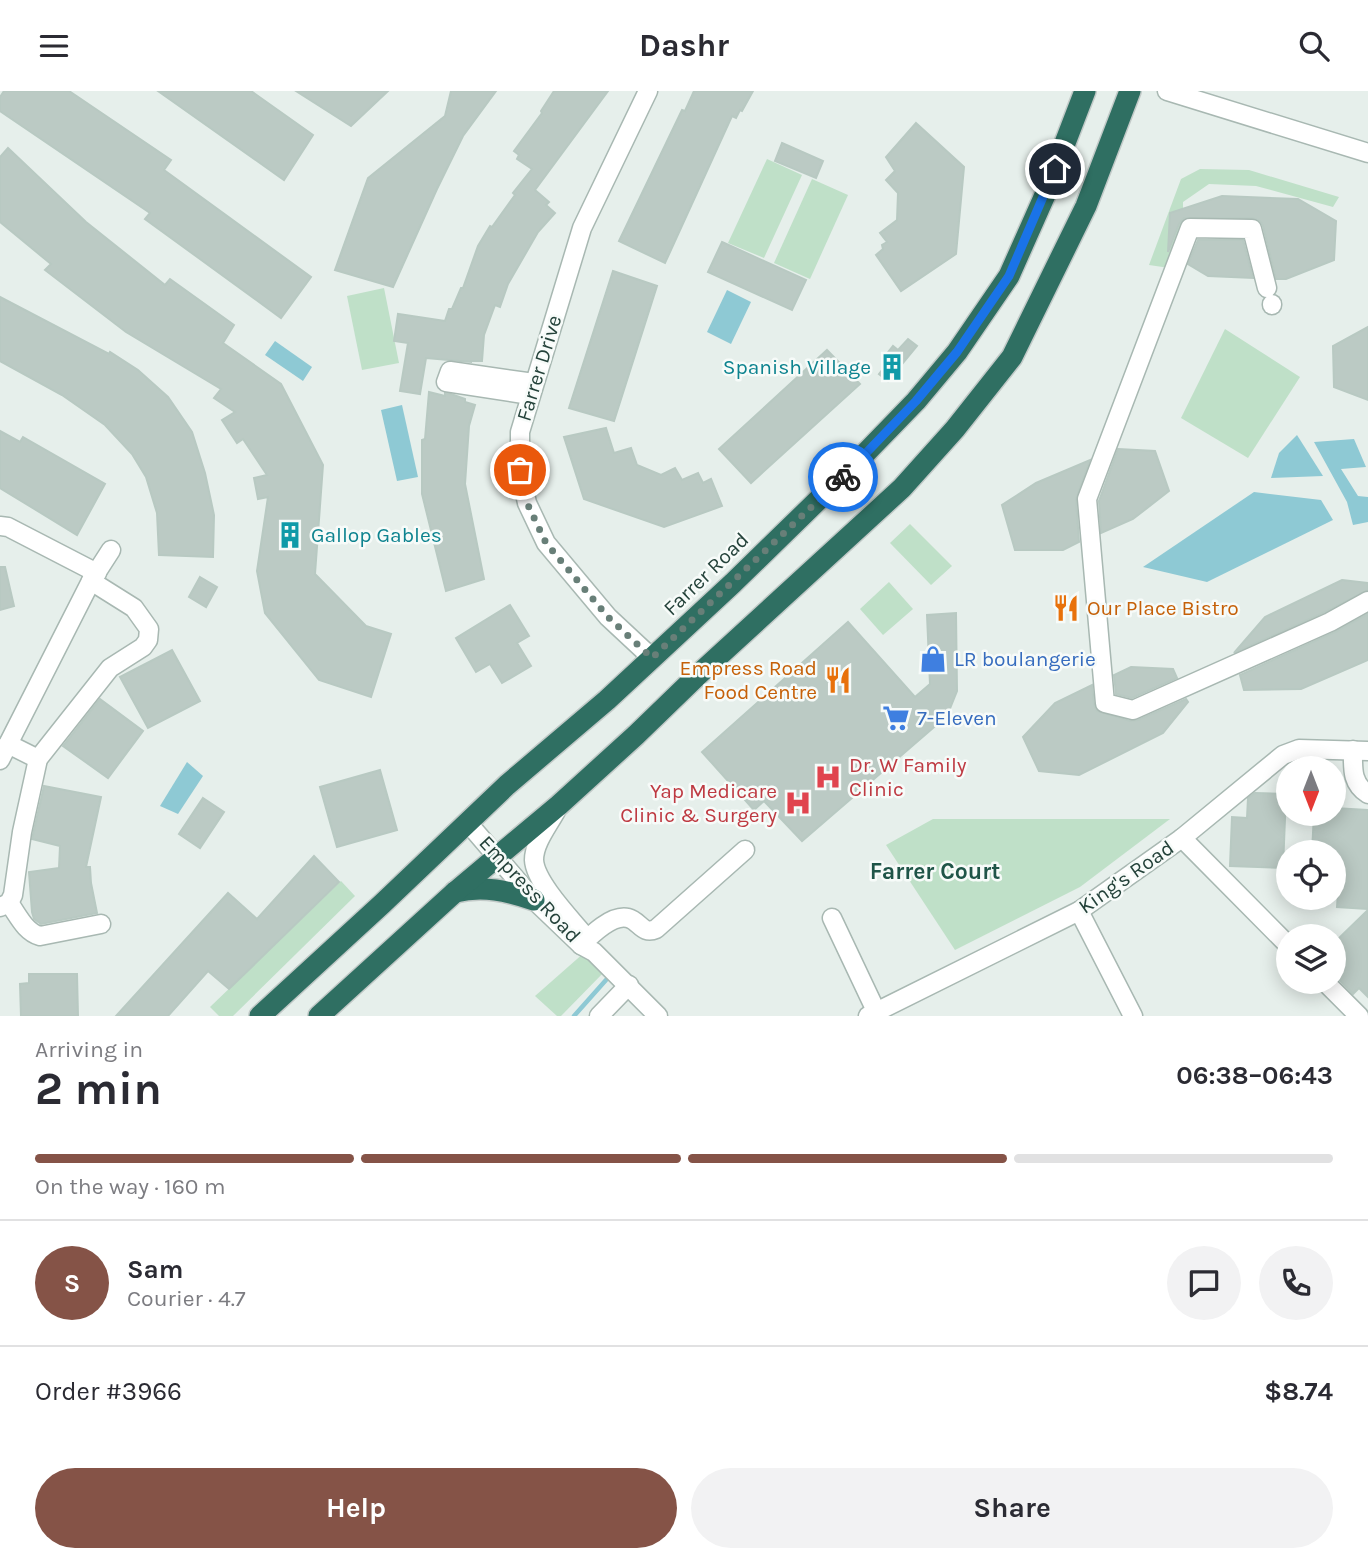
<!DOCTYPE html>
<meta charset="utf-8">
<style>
:root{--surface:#fff;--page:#f2f2f3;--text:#2b2b33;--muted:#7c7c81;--line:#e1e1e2;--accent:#855347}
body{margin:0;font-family:Karla,sans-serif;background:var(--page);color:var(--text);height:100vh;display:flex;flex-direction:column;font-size:26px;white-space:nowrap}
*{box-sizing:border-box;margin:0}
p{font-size:23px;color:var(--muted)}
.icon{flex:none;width:38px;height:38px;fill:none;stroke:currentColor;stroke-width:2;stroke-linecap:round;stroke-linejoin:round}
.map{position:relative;height:925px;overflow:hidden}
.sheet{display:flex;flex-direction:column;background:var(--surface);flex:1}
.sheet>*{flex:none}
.needle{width:46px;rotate:180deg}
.fabs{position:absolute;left:1276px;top:665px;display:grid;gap:14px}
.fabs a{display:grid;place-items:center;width:70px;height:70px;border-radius:50%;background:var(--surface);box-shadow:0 4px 18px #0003;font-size:35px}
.pin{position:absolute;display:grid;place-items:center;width:60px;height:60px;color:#fff;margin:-30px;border:4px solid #fff;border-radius:50%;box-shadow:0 2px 7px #0007}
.courier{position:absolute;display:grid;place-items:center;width:70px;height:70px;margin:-35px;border:5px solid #1a73e8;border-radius:50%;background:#fff;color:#222;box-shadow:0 2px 9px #0007}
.overview em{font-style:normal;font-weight:700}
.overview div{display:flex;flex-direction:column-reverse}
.overview{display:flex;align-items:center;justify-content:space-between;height:119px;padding:0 35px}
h1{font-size:46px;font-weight:700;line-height:52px}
.bar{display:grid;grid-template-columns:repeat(4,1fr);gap:10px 7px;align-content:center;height:84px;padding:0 35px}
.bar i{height:9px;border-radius:5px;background:var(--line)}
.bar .selected{background:var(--accent)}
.bar p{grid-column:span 4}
.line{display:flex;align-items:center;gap:18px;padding:0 35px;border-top:2px solid var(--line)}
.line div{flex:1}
.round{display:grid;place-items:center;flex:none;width:74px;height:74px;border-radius:37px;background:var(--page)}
.cta{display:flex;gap:14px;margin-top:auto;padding:14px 35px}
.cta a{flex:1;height:80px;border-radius:42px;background:var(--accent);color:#fff;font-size:28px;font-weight:700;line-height:80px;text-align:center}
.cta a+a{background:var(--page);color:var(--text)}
header{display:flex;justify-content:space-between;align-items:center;height:91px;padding:0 35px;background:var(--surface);font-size:32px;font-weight:700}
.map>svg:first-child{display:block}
.green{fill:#bfe0c8}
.water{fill:#8ec9d4}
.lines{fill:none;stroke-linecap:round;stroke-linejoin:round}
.stream{stroke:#8ec9d4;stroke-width:4.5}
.building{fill:#bbcac4;stroke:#b8c9c2;stroke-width:2}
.minor-casing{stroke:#a8b8b2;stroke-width:21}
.highway-casing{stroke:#c2cac8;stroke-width:24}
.minor{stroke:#fff;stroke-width:18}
.highway{stroke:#2f6f62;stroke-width:21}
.done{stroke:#687f78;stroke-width:7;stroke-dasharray:0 12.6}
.route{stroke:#1a73e8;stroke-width:9}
.labels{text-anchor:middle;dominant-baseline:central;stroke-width:5;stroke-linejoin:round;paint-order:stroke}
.culture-label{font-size:21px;fill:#0d838f;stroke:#f7fbf9;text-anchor:end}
.street-label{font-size:21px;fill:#24423a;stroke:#f7fbf9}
.food-label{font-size:21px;fill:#c56008;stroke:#f7fbf9;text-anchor:start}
.shop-label{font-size:21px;fill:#366cbe;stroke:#f7fbf9;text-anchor:start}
.health-label{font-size:21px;fill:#be3a42;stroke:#f7fbf9;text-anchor:start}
.neighbourhood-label{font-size:23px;font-weight:bold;fill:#1f5548;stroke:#f7fbf9}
</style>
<header><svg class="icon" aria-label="menu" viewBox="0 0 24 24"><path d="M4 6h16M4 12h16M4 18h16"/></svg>Dashr<svg class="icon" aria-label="search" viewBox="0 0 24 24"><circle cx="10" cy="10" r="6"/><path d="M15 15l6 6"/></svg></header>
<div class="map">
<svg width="1368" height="925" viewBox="0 0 1368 925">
<rect width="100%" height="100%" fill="#e6efeb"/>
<g class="green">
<path d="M 767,68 L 802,84 L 764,167 L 728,152 Z"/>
<path d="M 1200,78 L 1249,79 L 1339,106 L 1333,116 L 1256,95 L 1209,93 L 1183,111 L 1183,179 L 1149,174 L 1181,88 Z"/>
<path d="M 812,88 L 848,104 L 810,188 L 774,172 Z"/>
<path d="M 384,197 L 399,272 L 362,279 L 347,205 Z"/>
<path d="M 1225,238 L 1300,286 L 1248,367 L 1181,327 Z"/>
<path d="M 910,433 L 952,475 L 931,494 L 890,452 Z"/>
<path d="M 889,491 L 913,518 L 883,544 L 860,518 Z"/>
<path d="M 933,728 L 1170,728 L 1080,796 L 955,859 L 886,754 Z"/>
<path d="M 341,790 L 355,805 L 233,925 L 219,925 L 210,916 Z"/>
<path d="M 585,861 L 607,878 L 561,925 L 557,925 L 535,905 Z"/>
</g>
<g class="water">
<path d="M 727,199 L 751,211 L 731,253 L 707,241 Z"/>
<path d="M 275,250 L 312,276 L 303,290 L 265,264 Z"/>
<path d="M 402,314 L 418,386 L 397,390 L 381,319 Z"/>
<path d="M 1297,344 L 1323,385 L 1271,387 L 1279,362 Z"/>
<path d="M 1354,348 L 1366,376 L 1341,378 L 1358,405 L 1368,406 L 1368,431 L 1353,434 L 1347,411 L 1314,351 Z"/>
<path d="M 1254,401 L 1321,409 L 1333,429 L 1207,491 L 1143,476 Z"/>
<path d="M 187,671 L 203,685 L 178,723 L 160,715 Z"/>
</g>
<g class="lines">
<path class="stream" d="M 574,925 L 606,889"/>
</g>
<g class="building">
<path d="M 4,0 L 69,0 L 171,69 L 164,79 L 311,186 L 281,227 L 145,128 L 150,122 L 0,20 L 0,6 Z"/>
<path d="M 158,0 L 251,0 L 313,44 L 284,89 Z"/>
<path d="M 296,0 L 388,0 L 351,35 Z"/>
<path d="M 451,0 L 496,0 L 463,45 L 437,98 L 393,196 L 335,179 L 368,87 L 445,25 Z"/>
<path d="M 554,0 L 608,0 L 535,99 L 549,111 L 546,114 L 555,122 L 538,141 L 508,193 L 500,216 L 495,214 L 484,244 L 482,270 L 471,270 L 471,271 L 426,267 L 420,303 L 400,300 L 408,252 L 394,250 L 398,223 L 445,230 L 449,218 L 452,218 L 461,197 L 463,197 L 478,155 L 490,135 L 492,136 L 515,104 L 513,102 L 532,78 L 517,68 L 519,64 L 514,60 L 542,22 L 541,20 Z"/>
<path d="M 694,0 L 753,0 L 742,20 L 740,19 L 736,27 L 732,25 L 665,172 L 619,150 L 682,19 L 685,20 Z"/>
<path d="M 916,32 L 964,76 L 956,163 L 901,200 L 876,164 L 883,158 L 882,154 L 887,151 L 880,142 L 897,129 L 898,102 L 886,89 L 895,80 L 886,66 Z"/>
<path d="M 782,52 L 823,70 L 816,87 L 775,70 Z"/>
<path d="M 8,57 L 86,131 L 165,194 L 170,188 L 234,234 L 223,252 L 281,293 L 323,374 L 315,483 L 366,535 L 391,543 L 371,606 L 319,589 L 265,522 L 257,480 L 268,406 L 258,408 L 254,387 L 267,384 L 243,348 L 237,352 L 222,329 L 235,321 L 214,307 L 221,298 L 126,241 L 45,179 L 51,173 L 0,131 L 0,66 Z"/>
<path d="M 1222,105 L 1298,108 L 1336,130 L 1334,169 L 1286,188 L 1276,188 L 1263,135 L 1260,130 L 1252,127 L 1184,127 L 1179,133 L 1168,161 L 1170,122 Z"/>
<path d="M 1198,149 L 1243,149 L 1253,187 L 1208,185 L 1188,173 Z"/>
<path d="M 722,151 L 806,189 L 792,219 L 708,181 Z"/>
<path d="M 613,180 L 657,195 L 614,330 L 569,317 Z"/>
<path d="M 0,206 L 109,263 L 110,261 L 138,279 L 168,306 L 192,341 L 205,382 L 214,424 L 213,466 L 159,464 L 157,422 L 146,386 L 132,363 L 105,334 L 62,304 L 0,270 Z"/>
<path d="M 1368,236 L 1368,309 L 1334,296 L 1333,255 Z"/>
<path d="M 908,248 L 917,255 L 888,290 L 879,283 L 890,269 L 885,265 L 893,255 L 898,259 Z"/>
<path d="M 827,259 L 860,293 L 751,392 L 719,358 Z"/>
<path d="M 429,301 L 445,305 L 445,302 L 451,303 L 465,308 L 465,311 L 475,314 L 469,335 L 465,393 L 484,488 L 446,500 L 422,403 L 422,349 L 425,348 Z"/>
<path d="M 606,337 L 614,362 L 631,357 L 637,374 L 661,384 L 675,377 L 682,389 L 698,382 L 703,392 L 711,388 L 722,415 L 664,436 L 584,408 L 564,346 Z"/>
<path d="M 0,340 L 20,351 L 23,346 L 105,393 L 77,444 L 0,397 Z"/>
<path d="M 1118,358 L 1155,360 L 1169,400 L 1133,428 L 1101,442 L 1099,410 Z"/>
<path d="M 1090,369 L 1076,408 L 1079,451 L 1063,459 L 1015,459 L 1002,414 L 1036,392 Z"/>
<path d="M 0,476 L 5,476 L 14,515 L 0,519 Z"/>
<path d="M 200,486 L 217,496 L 206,516 L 189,506 Z"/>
<path d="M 1342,489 L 1368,492 L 1368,499 L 1325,521 L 1234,562 L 1265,526 Z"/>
<path d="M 510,514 L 529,545 L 517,552 L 531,575 L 502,592 L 490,573 L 476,581 L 456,547 Z"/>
<path d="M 956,522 L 957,600 L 947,625 L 802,750 L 764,710 L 754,719 L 702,661 L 848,531 L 915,606 L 930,593 L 927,524 Z"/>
<path d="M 1368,523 L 1368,569 L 1301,598 L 1244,599 L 1240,584 L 1335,541 Z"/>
<path d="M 172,559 L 200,610 L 148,637 L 120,586 Z"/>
<path d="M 1131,576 L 1173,578 L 1177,587 L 1132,607 L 1116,603 L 1114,584 Z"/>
<path d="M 1092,594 L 1094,613 L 1097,620 L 1130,630 L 1138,629 L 1186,608 L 1188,611 L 1163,642 L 1079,684 L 1039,680 L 1023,646 L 1055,612 Z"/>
<path d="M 100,608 L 143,640 L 108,687 L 63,655 Z"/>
<path d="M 380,679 L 397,739 L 337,756 L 320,696 Z"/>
<path d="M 44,695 L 101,706 L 86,776 L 90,776 L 91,792 L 97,822 L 41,833 L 34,828 L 32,821 L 29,781 L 59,777 L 60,755 L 32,748 Z"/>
<path d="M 1255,702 L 1286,703 L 1283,777 L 1230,775 L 1232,726 L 1247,727 L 1248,707 Z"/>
<path d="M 203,707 L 224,721 L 200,757 L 179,743 Z"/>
<path d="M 1334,717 L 1368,719 L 1368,818 L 1337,816 L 1338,801 L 1334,801 L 1334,761 L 1312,761 L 1314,723 L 1334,723 Z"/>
<path d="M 314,765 L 339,791 L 229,898 L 208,880 L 168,925 L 116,925 L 228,802 L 257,828 Z"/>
<path d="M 1368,819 L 1368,906 L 1359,897 L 1353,903 L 1334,883 L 1334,852 Z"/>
<path d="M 29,883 L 77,883 L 78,925 L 21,925 L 20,893 L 29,892 Z"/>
</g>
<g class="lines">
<defs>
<g id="minor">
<path d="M 648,0 L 582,137 L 520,341 L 520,379 L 527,412 L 546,452 L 608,526 L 652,567"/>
<path d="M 1167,0 L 1368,62"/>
<path d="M 1267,197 L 1252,138 L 1190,137 L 1087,408 L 1105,612 L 1133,619 L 1330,531 L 1368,510"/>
<path d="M 1272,213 L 1272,214"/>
<path d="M 530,304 L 446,291 L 450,280 L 534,292"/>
<path d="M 0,435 L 8,436 L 97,482"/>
<path d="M 8,653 L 38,668"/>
<path d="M 1353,659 C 1353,677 1351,692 1368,703"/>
<path d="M 0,669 L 91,490 L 111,459"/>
<path d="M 556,720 C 548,735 534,752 534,769 C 535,791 571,828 585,845"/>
<path d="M 468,732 L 534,809 L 581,854 L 594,861 L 658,925"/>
<path d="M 1182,747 L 1288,854"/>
<path d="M 9,812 C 18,824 25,841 40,845 L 101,833"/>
<path d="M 0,816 L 9,812 L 13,804 L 22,741 L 38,668 L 110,577 L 143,556 L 148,549 L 149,538 L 134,517 L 91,490"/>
<path d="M 1079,820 L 1133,925"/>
<path d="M 832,827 L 876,920"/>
<path d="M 581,854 C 591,844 612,823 628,827 C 640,830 642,844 656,838 L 745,759"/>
<path d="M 1325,891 L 1359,925"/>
<path d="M 599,925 L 629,894"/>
<path d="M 868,925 L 1079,820 L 1182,747 L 1283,664 L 1299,658 L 1368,660"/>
</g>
<g id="highway">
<path d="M 455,801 C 483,794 508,800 534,809"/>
<path d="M 260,925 L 382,813 L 507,694 L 607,609 L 733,492 L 852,376 L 916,310 L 957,261 L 1009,185 L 1045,104 L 1085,0"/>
<path d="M 319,925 L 454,802 L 559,714 L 636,644 L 699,583 L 902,397 L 955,338 L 1012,266 L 1086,115 L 1130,0"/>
</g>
</defs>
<use href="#minor" class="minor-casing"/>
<use href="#highway" class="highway-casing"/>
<use href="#minor" class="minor"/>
<use href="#highway" class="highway"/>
</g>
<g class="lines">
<path class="done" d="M 520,379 L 527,412 L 546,452 L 608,526 L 652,567 L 843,386"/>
<path class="route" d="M 843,386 L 916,310 L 957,261 L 1009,185 L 1055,78"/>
</g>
<defs>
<symbol id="building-bare" viewBox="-9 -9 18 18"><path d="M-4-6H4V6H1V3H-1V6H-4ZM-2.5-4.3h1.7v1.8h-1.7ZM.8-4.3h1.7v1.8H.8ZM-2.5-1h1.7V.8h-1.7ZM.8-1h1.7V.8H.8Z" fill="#0f9aa8" stroke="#f7fbf9" stroke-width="2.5" paint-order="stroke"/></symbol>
<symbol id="restaurant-bare" viewBox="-9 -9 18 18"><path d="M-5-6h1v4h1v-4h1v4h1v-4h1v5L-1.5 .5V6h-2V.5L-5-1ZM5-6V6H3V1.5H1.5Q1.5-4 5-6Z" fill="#e8710a" stroke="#f7fbf9" stroke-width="2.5" paint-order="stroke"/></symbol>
<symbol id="shop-bare" viewBox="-9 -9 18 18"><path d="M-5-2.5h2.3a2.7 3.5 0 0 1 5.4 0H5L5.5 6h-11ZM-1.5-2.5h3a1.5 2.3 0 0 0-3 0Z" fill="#3f7fe0" stroke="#f7fbf9" stroke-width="2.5" paint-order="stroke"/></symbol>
<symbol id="supermarket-bare" viewBox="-9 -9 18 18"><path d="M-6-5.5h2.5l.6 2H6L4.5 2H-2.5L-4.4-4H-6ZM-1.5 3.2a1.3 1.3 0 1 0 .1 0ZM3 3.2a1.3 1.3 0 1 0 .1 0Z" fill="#3f7fe0" stroke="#f7fbf9" stroke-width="2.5" paint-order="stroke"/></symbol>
<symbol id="hospital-bare" viewBox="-9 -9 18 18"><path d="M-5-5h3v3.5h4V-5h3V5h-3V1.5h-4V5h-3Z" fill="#e0444e" stroke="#f7fbf9" stroke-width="2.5" paint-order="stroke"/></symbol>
</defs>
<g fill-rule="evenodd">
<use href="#building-bare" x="873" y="257" width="38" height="38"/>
<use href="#building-bare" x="271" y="425" width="38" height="38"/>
<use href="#restaurant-bare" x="1047" y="498" width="38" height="38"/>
<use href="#shop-bare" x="914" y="549" width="38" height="38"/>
<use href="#restaurant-bare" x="819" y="570" width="38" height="38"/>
<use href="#supermarket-bare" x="877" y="608" width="38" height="38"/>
<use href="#hospital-bare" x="809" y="667" width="38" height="38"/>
<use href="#hospital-bare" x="779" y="693" width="38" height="38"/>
</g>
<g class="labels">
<g class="culture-label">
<text x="871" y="276">Spanish Village</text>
<text x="311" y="444" text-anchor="start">Gallop Gables</text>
</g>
<g class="street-label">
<text transform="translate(539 277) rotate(-73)">Farrer Drive</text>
<text transform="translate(706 483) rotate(-44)">Farrer Road</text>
<text transform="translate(1126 786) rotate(-35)">King's Road</text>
<text transform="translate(530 798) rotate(47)">Empress Road</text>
</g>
<g class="food-label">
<text x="1087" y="517">Our Place Bistro</text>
<text x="817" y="577" text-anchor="end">Empress Road<tspan x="817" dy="24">Food Centre</tspan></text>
</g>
<g class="shop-label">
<text x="954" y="568">LR boulangerie</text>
<text x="917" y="627">7-Eleven</text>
</g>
<g class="health-label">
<text x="849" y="674">Dr. W Family<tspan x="849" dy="24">Clinic</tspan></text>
<text x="777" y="700" text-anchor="end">Yap Medicare<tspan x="777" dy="24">Clinic &amp; Surgery</tspan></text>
</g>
<g class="neighbourhood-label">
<text x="935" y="780">Farrer Court</text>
</g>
</g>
</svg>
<div class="fabs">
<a><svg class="needle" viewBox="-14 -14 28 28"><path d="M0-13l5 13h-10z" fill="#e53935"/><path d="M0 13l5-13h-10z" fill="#7c7c81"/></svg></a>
<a><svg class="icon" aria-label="locate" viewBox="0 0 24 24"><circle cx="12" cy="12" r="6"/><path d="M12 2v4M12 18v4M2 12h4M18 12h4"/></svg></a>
<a><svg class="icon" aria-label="layers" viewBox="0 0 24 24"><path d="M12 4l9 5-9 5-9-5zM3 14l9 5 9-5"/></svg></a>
</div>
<div class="pin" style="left:520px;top:379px;background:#ea580c"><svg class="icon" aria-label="bag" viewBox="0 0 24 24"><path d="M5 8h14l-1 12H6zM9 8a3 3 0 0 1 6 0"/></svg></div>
<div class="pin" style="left:1055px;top:78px;background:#1f2937"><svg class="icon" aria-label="home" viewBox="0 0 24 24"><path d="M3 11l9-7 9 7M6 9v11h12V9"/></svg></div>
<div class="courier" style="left:843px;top:386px"><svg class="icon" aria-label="bike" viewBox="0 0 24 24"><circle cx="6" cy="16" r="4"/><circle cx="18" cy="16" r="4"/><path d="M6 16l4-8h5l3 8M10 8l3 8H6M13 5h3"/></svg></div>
</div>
<section class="sheet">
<div class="overview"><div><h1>2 min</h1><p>Arriving in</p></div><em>06:38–06:43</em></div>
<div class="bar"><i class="selected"></i><i class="selected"></i><i class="selected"></i><i></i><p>On the way · 160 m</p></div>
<div class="line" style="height:126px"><b class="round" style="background:var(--accent);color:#fff">S</b><div><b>Sam</b><p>Courier · 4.7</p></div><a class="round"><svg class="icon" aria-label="chat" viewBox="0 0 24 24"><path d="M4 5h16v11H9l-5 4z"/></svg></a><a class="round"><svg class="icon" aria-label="phone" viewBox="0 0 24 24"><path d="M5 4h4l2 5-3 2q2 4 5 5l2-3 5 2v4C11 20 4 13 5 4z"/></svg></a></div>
<div class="line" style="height:91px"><div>Order #3966</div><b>$8.74</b></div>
<div class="cta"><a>Help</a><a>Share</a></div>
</section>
